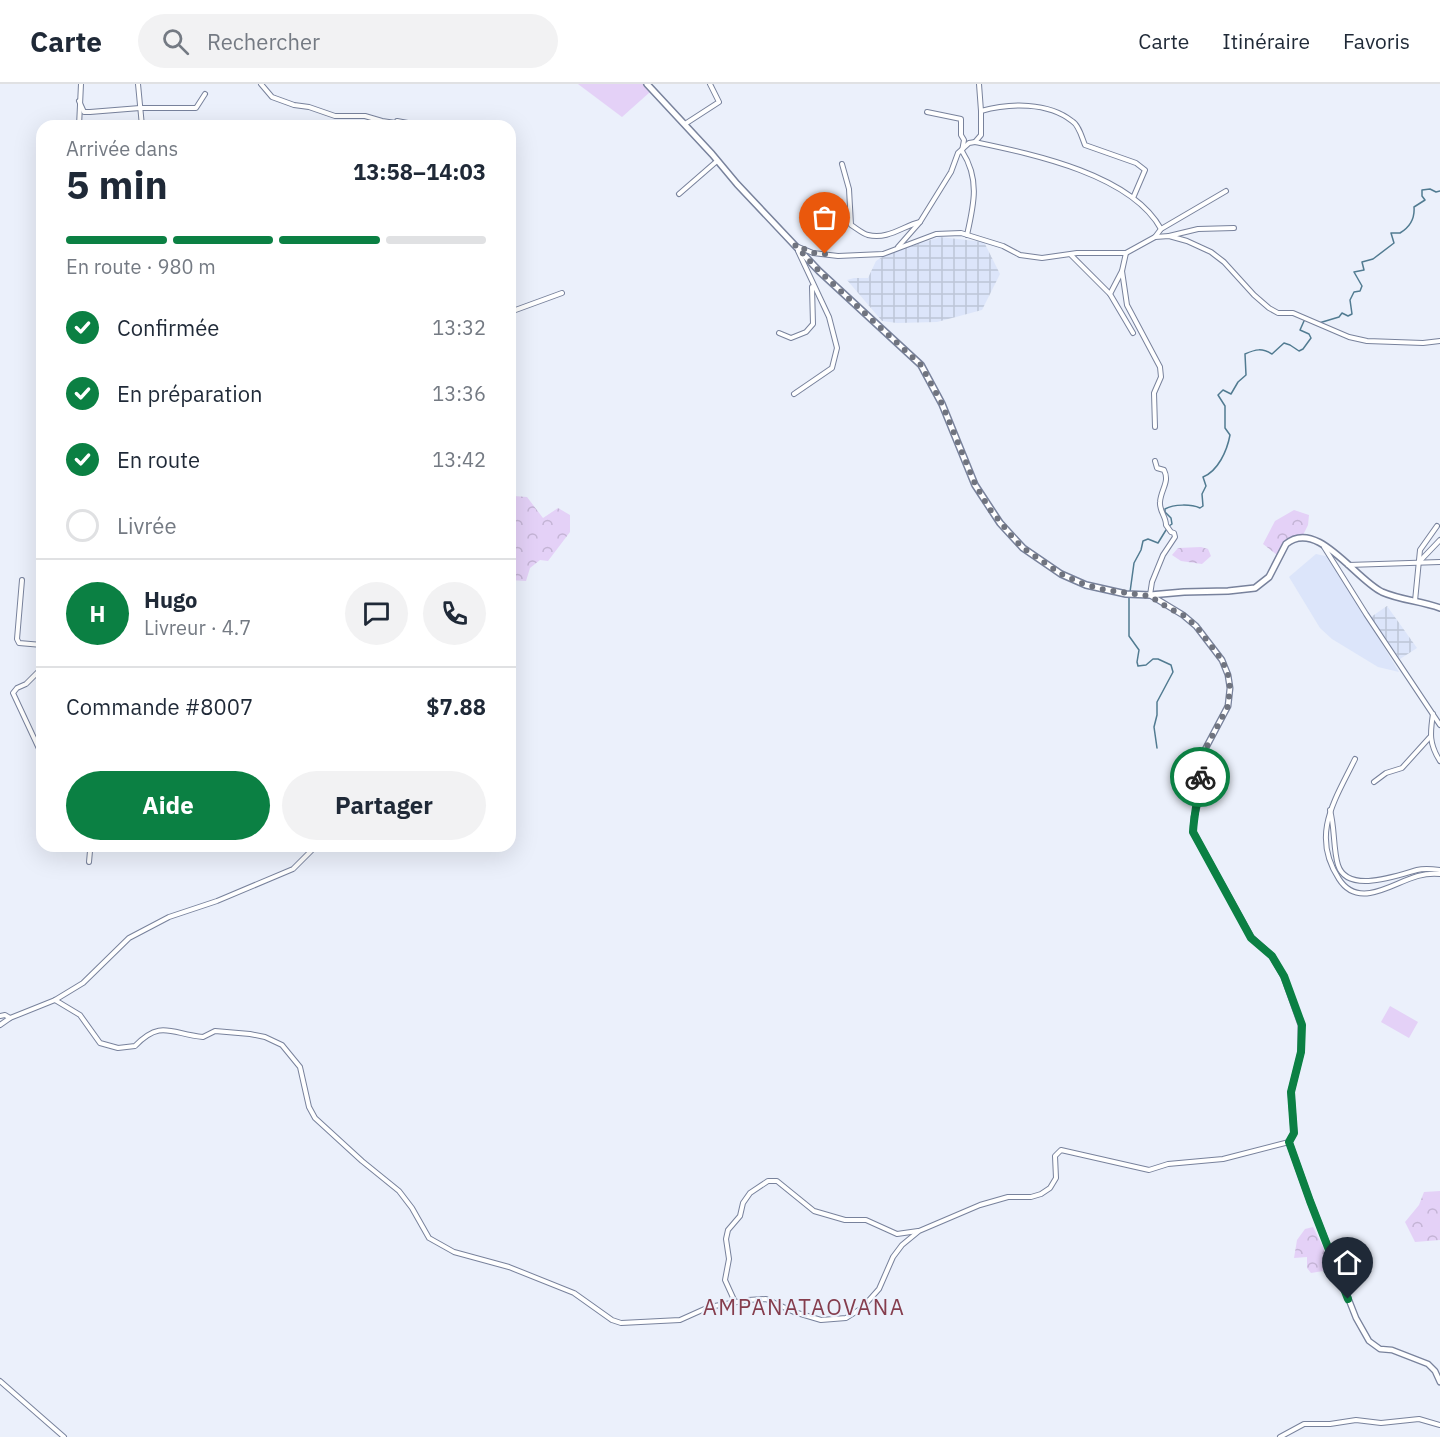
<!DOCTYPE html>
<html lang="fr">
<meta charset="utf-8">
<style>
:root{--surface:#fff;--page:#f2f2f3;--text:#1f2937;--muted:#747a83;--line:#e0e1e3;--accent:#0b8043}
body{margin:0;font-family:"IBM Plex Sans",sans-serif;background:var(--page);color:var(--text);height:100vh;display:flex;flex-direction:column;font-size:22px;white-space:nowrap}
*{box-sizing:border-box;margin:0}
p{font-size:20px;color:var(--muted)}
.icon{flex:none;width:33px;height:33px;fill:none;stroke:currentColor;stroke-width:2;stroke-linecap:round;stroke-linejoin:round}
.map{position:relative;flex:1;overflow:hidden}
.drawer{position:absolute;left:36px;top:36px;width:480px;height:732px;display:flex;flex-direction:column;background:var(--surface);border-radius:18px;box-shadow:0 6px 24px #0002}
.drawer>*{flex:none}
.pin{position:absolute;display:grid;place-items:center;width:51px;height:51px;color:#fff;margin:-62px -26px;border-radius:50% 50% 50% 0;rotate:-45deg;box-shadow:0 0 6px #0007}
.pin .icon{rotate:45deg}
.courier{position:absolute;display:grid;place-items:center;width:60px;height:60px;margin:-30px;border:4px solid #0b8043;border-radius:50%;background:#fff;color:#222;box-shadow:0 2px 8px #0007}
.head em{font-style:normal;font-weight:700}
.head div{display:flex;flex-direction:column-reverse}
.head{display:flex;align-items:center;justify-content:space-between;height:102px;padding:0 30px}
h1{font-size:39px;font-weight:700;line-height:45px}
.bar{display:grid;grid-template-columns:repeat(4,1fr);gap:9px 6px;align-content:center;height:72px;padding:0 30px}
.bar i{height:8px;border-radius:4px;background:var(--line)}
.bar .current{background:var(--accent)}
.bar p{grid-column:span 4}
.line{display:flex;align-items:center;gap:15px;padding:0 30px;border-top:2px solid var(--line)}
.line div{flex:1}
.round{display:grid;place-items:center;flex:none;width:63px;height:63px;border-radius:32px;background:var(--page)}
ol{padding:0 30px;list-style:none}
li{display:flex;align-items:center;gap:18px;height:66px}
li p{margin-inline-start:auto}
li .icon{padding:6px;border-radius:50%;background:var(--accent);color:#fff;stroke-width:4}
li:last-child{color:var(--muted)}
li i{width:33px;height:33px;border:3px solid var(--line);border-radius:50%}
.cta{display:flex;gap:12px;margin-top:auto;padding:12px 30px}
.cta a{flex:1;height:69px;border-radius:36px;background:var(--accent);color:#fff;font-size:24px;font-weight:700;line-height:69px;text-align:center}
.cta a+a{background:var(--page);color:var(--text)}
header{display:flex;align-items:center;gap:36px;box-sizing:border-box;height:84px;padding:0 30px;background:var(--surface);border-bottom:2px solid var(--line)}
header strong{font-size:28px}
nav{display:flex;gap:33px;margin-inline-start:auto;font-size:21px}
.search{width:420px;height:54px;background:var(--page);display:flex;align-items:center;gap:15px;box-sizing:border-box;padding:0 21px;border-radius:33px;color:var(--muted);font-size:22px}
.map>svg:first-child{display:block}
.built{fill:#dce5fa}
.industrial{fill:url(#industrial-grid)}
.forest{fill:url(#forest-crowns)}
.garden{fill:#e4d1f7}
.lines{fill:none;stroke-linecap:round;stroke-linejoin:round}
.stream{stroke:#517b91;stroke-width:1.5}
.street-casing{stroke:#78829c;stroke-width:6}
.secondary-casing{stroke:#78829c;stroke-width:7}
.primary-casing{stroke:#78829c;stroke-width:8}
.street{stroke:#fff;stroke-width:4}
.secondary{stroke:#fff;stroke-width:4.5}
.primary{stroke:#fff;stroke-width:5}
.done{stroke:#70747f;stroke-width:6;stroke-dasharray:0 10.8}
.route{stroke:#0b8043;stroke-width:8}
.labels{text-anchor:middle;dominant-baseline:central;stroke-width:4.5;stroke-linejoin:round;paint-order:stroke}
.quarter-label{font-size:22px;letter-spacing:1.5px;fill:#853d4d;stroke:#ebf0fb}
</style>
<header>
<strong>Carte</strong>
<div class="search"><svg class="icon" aria-label="search" viewBox="0 0 24 24"><circle cx="10" cy="10" r="6"/><path d="M15 15l6 6"/></svg>Rechercher</div>
<nav><a>Carte</a><a>Itinéraire</a><a>Favoris</a></nav>
</header>
<div class="map">
<svg width="1440" height="1353" viewBox="0 0 1440 1353">
<defs>
<pattern id="industrial-grid" width="8" height="8" patternUnits="userSpaceOnUse" patternTransform="scale(1.5)"><rect width="8" height="8" fill="#dce5fa"/><path d="M0 4h8M4 0v8" fill="none" stroke="#bdc5d7"/></pattern>
<pattern id="forest-crowns" width="20" height="18" patternUnits="userSpaceOnUse" patternTransform="scale(1.5)"><rect width="20" height="18" fill="#e4d1f7"/><path d="M2 6a3 3 0 1 1 6 0M12 15a3 3 0 1 1 6 0" fill="none" stroke="#c4b4d5"/></pattern>
</defs>
<rect width="100%" height="100%" fill="#ebf0fb"/>
<path class="built" d="M 1316,470 L 1330,473 L 1399,588 L 1378,583 L 1332,555 L 1320,544 L 1289,493 Z"/>
<g class="industrial">
<path d="M 940,153 L 984,158 L 1000,190 L 982,226 L 937,238 L 897,239 L 882,237 L 847,196 L 854,194 L 868,194 L 876,177 L 887,170 Z"/>
<path d="M 1387,522 L 1417,564 L 1400,575 L 1371,533 Z"/>
</g>
<g class="forest">
<path d="M 514,412 L 527,413 L 543,434 L 558,424 L 570,431 L 570,448 L 548,477 L 540,476 L 530,484 L 526,497 L 510,496 L 510,415 Z"/>
<path d="M 1294,426 L 1309,431 L 1308,441 L 1302,453 L 1295,454 L 1277,471 L 1263,460 L 1275,437 Z"/>
<path d="M 1201,463 L 1208,465 L 1211,472 L 1202,480 L 1181,477 L 1172,471 L 1178,464 Z"/>
<path d="M 1440,1107 L 1440,1156 L 1415,1158 L 1405,1138 L 1419,1121 L 1424,1108 Z"/>
<path d="M 1313,1143 L 1323,1163 L 1329,1182 L 1323,1187 L 1311,1189 L 1307,1184 L 1307,1173 L 1294,1174 L 1297,1156 L 1305,1145 Z"/>
</g>
<g class="garden">
<path d="M 578,0 L 643,0 L 650,8 L 622,33 Z"/>
<path d="M 1390,922 L 1418,938 L 1409,954 L 1381,938 Z"/>
</g>
<g class="lines">
<g class="stream">
<path d="M 1319,239 L 1339,233 L 1342,229 L 1348,232 L 1352,230 L 1350,216 L 1354,208 L 1360,207 L 1362,202 L 1354,188 L 1364,186 L 1362,178 L 1373,175 L 1394,159 L 1391,149 L 1400,149 C 1410,143 1415,135 1414,123 L 1425,116 L 1422,112 L 1422,106 L 1430,105 L 1436,108 L 1440,107"/>
<path d="M 1169,442 L 1172,440 L 1171,434 L 1165,428 L 1165,425 C 1174,420 1191,420 1200,424 L 1203,422 L 1202,410 L 1206,402 L 1203,393 C 1218,387 1227,367 1230,351 L 1225,344 L 1225,322 L 1218,311 L 1223,306 L 1231,310 L 1238,298 L 1246,291 L 1245,270 C 1256,265 1262,264 1272,270 L 1284,259 L 1290,261 L 1299,267 L 1303,265 L 1311,254 L 1309,250 L 1300,246 L 1304,237"/>
<path d="M 1130,508 L 1134,479 L 1141,466 L 1143,457 L 1148,455 L 1158,459 L 1166,446"/>
<path d="M 1129,513 L 1129,552 L 1139,566 L 1137,578 L 1138,582 L 1146,581 L 1153,575 L 1158,575 L 1171,581 L 1173,588 L 1157,618 L 1157,631 L 1154,643 L 1157,664"/>
</g>
<defs>
<g id="street">
<path d="M 138,0 L 142,42"/>
<path d="M 261,0 L 272,13 L 294,21 L 309,23 L 335,32 L 365,32 L 382,37 L 416,42"/>
<path d="M 979,0 L 981,27"/>
<path d="M 79,17 L 84,28 L 90,28 L 140,24 L 196,24 L 205,10"/>
<path d="M 927,28 L 961,35 L 961,51 L 964,56 L 962,67 C 980,95 974,120 967,151"/>
<path d="M 397,37 L 424,42"/>
<path d="M 685,40 L 719,18 L 710,0"/>
<path d="M 79,42 L 81,0"/>
<path d="M 842,80 L 849,105 L 851,141 C 856,144 863,150 868,151 C 888,156 903,142 920,138"/>
<path d="M 679,110 L 717,77"/>
<path d="M 1133,114 L 1145,86 L 1136,79 L 1085,61 C 1082,54 1079,41 1072,37 C 1048,18 1010,19 981,27 L 981,51 L 975,58 C 1032,70 1131,90 1161,145"/>
<path d="M 1169,152 L 1198,145 L 1234,144"/>
<path d="M 1155,153 L 1161,145 L 1226,107"/>
<path d="M 796,162 L 813,169 L 838,172 L 883,170 L 936,150 L 961,149 L 1003,162 L 1020,171 L 1042,174 L 1077,169 L 1126,169 L 1155,153 L 1169,152 L 1187,157 L 1211,168 L 1224,178 L 1254,211 L 1269,224 L 1278,229 L 1293,229 L 1349,253 L 1367,257 L 1423,259 L 1440,257"/>
<path d="M 898,163 L 920,138 L 951,88 L 958,69 L 969,59 L 975,58"/>
<path d="M 1126,169 L 1122,187 L 1127,221 L 1160,283 L 1161,293 L 1154,309 L 1155,343"/>
<path d="M 1071,171 L 1110,210 L 1133,249"/>
<path d="M 1110,210 L 1122,187"/>
<path d="M 510,228 L 562,209"/>
<path d="M 779,249 L 791,254 L 806,248 L 813,240 L 812,203"/>
<path d="M 794,310 L 832,284 L 837,264 L 829,233 L 798,167"/>
<path d="M 1324,463 L 1366,530 L 1440,641"/>
<path d="M 1419,478 L 1440,456"/>
<path d="M 1348,481 L 1440,478"/>
<path d="M 22,496 L 17,555 L 19,559 L 42,561"/>
<path d="M 1150,511 L 1152,498 L 1163,471 L 1175,453 L 1174,449 L 1171,448 L 1166,441 C 1166,432 1159,427 1160,418 C 1161,405 1170,398 1164,386 L 1157,384 L 1155,377"/>
<path d="M 1415,517 L 1420,466 L 1437,442"/>
<path d="M 42,584 L 26,600 L 17,604 L 13,609 L 41,669 L 42,683"/>
<path d="M 1433,630 C 1430,649 1429,660 1440,677"/>
<path d="M 1355,675 C 1335,716 1310,751 1339,795 C 1346,806 1357,811 1370,809 C 1395,805 1413,787 1440,790"/>
<path d="M 1374,698 L 1386,689 L 1402,684 L 1430,653"/>
<path d="M 1330,726 C 1335,744 1333,765 1338,781 C 1347,810 1396,792 1417,786 C 1424,784 1433,785 1440,786"/>
<path d="M 87,762 L 90,767 L 89,778"/>
<path d="M 55,916 L 80,931 L 100,959 L 118,964 L 135,962 C 161,935 171,950 203,953 L 215,947 L 250,950 L 265,953 L 282,961 L 300,983 L 309,1023 L 315,1034 L 362,1077 L 399,1107 L 412,1124 L 429,1154 L 454,1168 L 509,1183 L 574,1209 L 612,1236 L 621,1239 L 680,1236 L 709,1223 L 748,1216 L 766,1215 L 794,1228 L 821,1236 L 846,1234 L 862,1224 L 879,1205 L 893,1173 L 902,1161 L 919,1147 L 980,1121 L 1008,1113 L 1031,1113 L 1041,1110 L 1050,1104 L 1056,1094 L 1055,1072 L 1061,1066 L 1149,1086 L 1168,1080 L 1223,1075 L 1289,1058"/>
<path d="M 0,932 L 5,931 L 10,934"/>
<path d="M 0,941 L 10,934 L 55,916 L 83,899 L 129,854 L 169,833 L 217,817 L 293,785 L 316,762"/>
<path d="M 735,1218 L 725,1196 L 729,1175 L 726,1155 L 728,1146 L 740,1132 L 743,1119 L 750,1109 L 768,1097 L 777,1097 L 814,1127 L 845,1136 L 866,1136 L 897,1150 L 918,1147"/>
<path d="M 0,1297 L 64,1353"/>
<path d="M 1280,1353 L 1304,1340 L 1330,1340 L 1356,1336 L 1381,1339 L 1419,1335 L 1440,1341"/>
</g>
<path id="secondary" d="M 1150,511 L 1183,531 L 1196,542 L 1222,576 L 1228,591 L 1230,604 L 1228,622 L 1200,675 L 1199,716 L 1194,733 L 1193,748 L 1251,853 L 1272,872 L 1284,893 L 1301,941 L 1301,968 L 1291,1008 L 1294,1049 L 1289,1058 L 1310,1117 L 1356,1234 L 1369,1257 L 1380,1265 L 1392,1266 L 1428,1280 L 1435,1287 L 1440,1298"/>
<path id="primary" d="M 647,0 L 712,70 L 737,100 L 819,187 L 921,281 L 942,320 L 975,401 L 1000,439 L 1023,464 L 1061,490 L 1086,501 L 1126,510 L 1150,511 L 1184,508 L 1228,507 L 1255,504 L 1269,493 L 1286,460 C 1317,434 1355,495 1382,508 C 1400,516 1421,517 1440,524"/>
</defs>
<use href="#street" class="street-casing"/>
<use href="#secondary" class="secondary-casing"/>
<use href="#primary" class="primary-casing"/>
<use href="#street" class="street"/>
<use href="#secondary" class="secondary"/>
<use href="#primary" class="primary"/>
</g>
<g class="lines">
<path class="done" d="M 825,170 L 813,169 L 795,161 L 819,187 L 921,281 L 942,320 L 975,400 L 989,424 L 1014,455 L 1023,464 L 1061,490 L 1086,501 L 1106,506 L 1150,512 L 1167,523 L 1183,531 L 1196,542 L 1222,576 L 1228,591 L 1230,604 L 1228,622 L 1200,675 L 1200,693"/>
<path class="route" d="M 1200,693 C 1199,711 1194,729 1193,748 L 1251,854 L 1272,872 L 1284,892 L 1302,941 L 1301,968 L 1291,1008 L 1294,1049 L 1289,1058 L 1310,1117 L 1348,1215"/>
</g>
<g class="labels">
<g class="quarter-label">
<text x="804" y="1222">AMPANATAOVANA</text>
</g>
</g>
</svg>
<div class="pin" style="left:825px;top:170px;background:#ea580c"><svg class="icon" aria-label="bag" viewBox="0 0 24 24"><path d="M5 8h14l-1 12H6zM9 8a3 3 0 0 1 6 0"/></svg></div>
<div class="pin" style="left:1348px;top:1215px;background:#1f2937"><svg class="icon" aria-label="home" viewBox="0 0 24 24"><path d="M3 11l9-7 9 7M6 9v11h12V9"/></svg></div>
<div class="courier" style="left:1200px;top:693px"><svg class="icon" aria-label="bike" viewBox="0 0 24 24"><circle cx="6" cy="16" r="4"/><circle cx="18" cy="16" r="4"/><path d="M6 16l4-8h5l3 8M10 8l3 8H6M13 5h3"/></svg></div>
<section class="drawer">
<div class="head"><div><h1>5 min</h1><p>Arrivée dans</p></div><em>13:58–14:03</em></div>
<div class="bar"><i class="current"></i><i class="current"></i><i class="current"></i><i></i><p>En route · 980 m</p></div>
<ol>
<li><svg class="icon" aria-label="check" viewBox="0 0 24 24"><path d="M5 12l5 5 9-10"/></svg>Confirmée<p>13:32</p></li>
<li><svg class="icon" aria-label="check" viewBox="0 0 24 24"><path d="M5 12l5 5 9-10"/></svg>En préparation<p>13:36</p></li>
<li><svg class="icon" aria-label="check" viewBox="0 0 24 24"><path d="M5 12l5 5 9-10"/></svg>En route<p>13:42</p></li>
<li><i></i>Livrée</li>
</ol>
<div class="line" style="height:108px"><b class="round" style="background:var(--accent);color:#fff">H</b><div><b>Hugo</b><p>Livreur · 4.7</p></div><a class="round"><svg class="icon" aria-label="chat" viewBox="0 0 24 24"><path d="M4 5h16v11H9l-5 4z"/></svg></a><a class="round"><svg class="icon" aria-label="phone" viewBox="0 0 24 24"><path d="M5 4h4l2 5-3 2q2 4 5 5l2-3 5 2v4C11 20 4 13 5 4z"/></svg></a></div>
<div class="line" style="height:78px"><div>Commande #8007</div><b>$7.88</b></div>
<div class="cta"><a>Aide</a><a>Partager</a></div>
</section>
</div>
